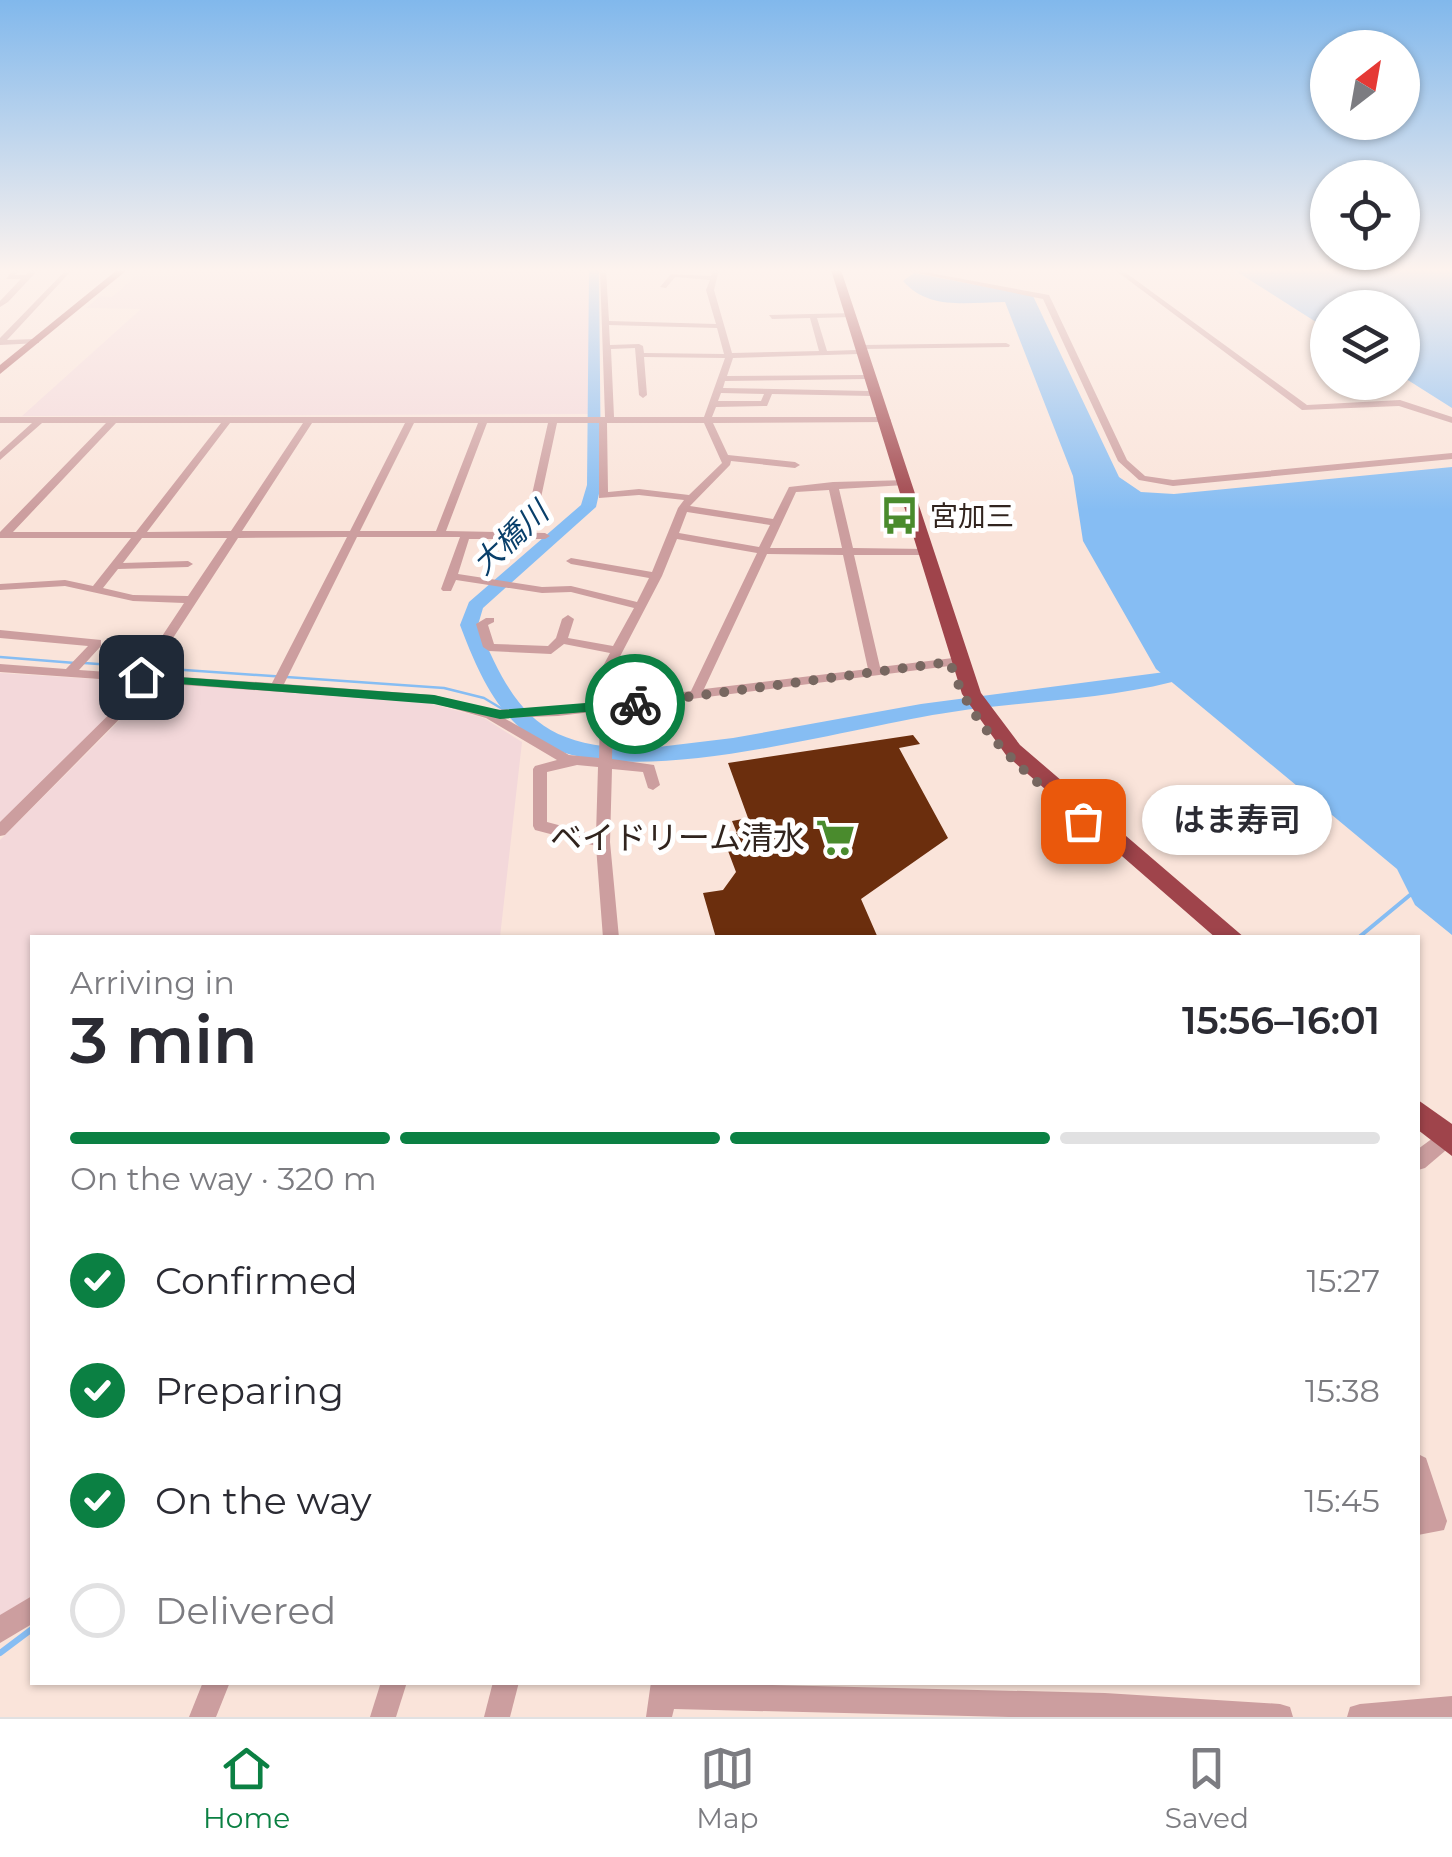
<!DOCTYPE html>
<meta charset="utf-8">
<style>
:root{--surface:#fff;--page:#f2f2f3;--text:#2b2b33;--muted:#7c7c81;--line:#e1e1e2;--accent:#0b8043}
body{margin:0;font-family:Montserrat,"Noto Sans JP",sans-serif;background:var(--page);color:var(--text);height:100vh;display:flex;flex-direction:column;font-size:38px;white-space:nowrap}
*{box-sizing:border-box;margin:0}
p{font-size:32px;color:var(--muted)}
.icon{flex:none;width:55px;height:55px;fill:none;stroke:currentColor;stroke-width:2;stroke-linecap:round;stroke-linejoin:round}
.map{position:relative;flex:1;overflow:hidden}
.details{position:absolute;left:30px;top:935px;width:1390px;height:750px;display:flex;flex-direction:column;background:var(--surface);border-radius:0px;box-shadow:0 2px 8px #0004}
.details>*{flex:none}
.needle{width:65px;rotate:31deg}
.buttons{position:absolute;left:1310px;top:30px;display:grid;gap:20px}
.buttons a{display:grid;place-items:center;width:110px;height:110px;border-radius:50%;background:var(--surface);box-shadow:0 2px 8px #0004;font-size:50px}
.pin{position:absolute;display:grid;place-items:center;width:85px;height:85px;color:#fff;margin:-42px;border-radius:20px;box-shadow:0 5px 15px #0006}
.courier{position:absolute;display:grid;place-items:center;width:100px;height:100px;margin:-50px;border:8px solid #0b8043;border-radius:50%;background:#fff;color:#222;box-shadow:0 2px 12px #0007}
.bubble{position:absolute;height:70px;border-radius:35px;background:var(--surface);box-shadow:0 2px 8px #0004;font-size:32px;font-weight:600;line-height:70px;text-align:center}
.summary em{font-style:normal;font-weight:600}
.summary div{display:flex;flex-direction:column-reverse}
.summary{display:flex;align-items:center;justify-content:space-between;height:170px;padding:0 40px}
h1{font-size:65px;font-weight:600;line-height:75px}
.bar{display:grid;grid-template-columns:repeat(4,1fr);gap:15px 10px;align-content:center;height:120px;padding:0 40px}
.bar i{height:12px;border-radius:8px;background:var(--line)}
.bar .current{background:var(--accent)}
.bar p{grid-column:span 4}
ol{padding:0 40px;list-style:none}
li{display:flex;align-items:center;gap:30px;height:110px}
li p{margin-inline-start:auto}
li .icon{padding:10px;border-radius:50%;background:var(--accent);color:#fff;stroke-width:4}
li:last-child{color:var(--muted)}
li i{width:55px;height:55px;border:5px solid var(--line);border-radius:50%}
.menu{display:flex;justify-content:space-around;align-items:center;height:140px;border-top:2px solid var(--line);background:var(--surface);font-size:28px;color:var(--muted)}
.menu a{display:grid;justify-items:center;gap:5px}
.menu .current{color:var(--accent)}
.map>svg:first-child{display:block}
.industrial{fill:#f3d8da}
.water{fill:#86bdf3}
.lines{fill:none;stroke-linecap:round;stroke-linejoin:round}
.stream-far2{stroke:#86bdf3;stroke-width:2.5}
.stream-far1{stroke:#86bdf3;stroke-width:4}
.stream{stroke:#86bdf3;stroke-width:6}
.river{fill:#86bdf3;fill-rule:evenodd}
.building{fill:#6b2e0d}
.minor{fill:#cc9e9f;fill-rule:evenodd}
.major{fill:#ac5d61;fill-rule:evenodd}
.highway{fill:#9f444b;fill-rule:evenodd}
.route{fill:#0b8043}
.done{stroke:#776760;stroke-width:10;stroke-dasharray:0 18}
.labels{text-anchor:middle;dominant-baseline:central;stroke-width:10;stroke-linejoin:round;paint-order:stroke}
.far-poi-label{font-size:28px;fill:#31241e;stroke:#fff;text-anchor:start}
.far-water-label{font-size:30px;font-style:italic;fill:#093f6a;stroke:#fff}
.poi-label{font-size:32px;fill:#31241e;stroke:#fff;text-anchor:end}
</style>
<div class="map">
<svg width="1452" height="1717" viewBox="0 0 1452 1717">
<rect width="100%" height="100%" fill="#fae4da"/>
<g class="industrial">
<path d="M 592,270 L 591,414 L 22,416 L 141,309 L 86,308 L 100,296 L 112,297 L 136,276 L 177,276 L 183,271 Z"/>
<path d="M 0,673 L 144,682 L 0,826 Z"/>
<path d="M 157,683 L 425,702 L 484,718 L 522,742 L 500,937 L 32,938 L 32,1599 L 0,1617 L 0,840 Z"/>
</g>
<g class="water">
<path d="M 1234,270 L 1452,270 L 1452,408 L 1403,377 L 1402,308 L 1328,308 L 1327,329 Z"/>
<path d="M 914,273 L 1033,296 L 1119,477 L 1141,492 L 1174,494 L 1452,467 L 1452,935 L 1415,905 L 1397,869 L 1156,669 L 1083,541 L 1073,476 L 1005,302 C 969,302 929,311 903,281 Z"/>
</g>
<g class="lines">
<g class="stream-far2">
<path d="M 0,657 L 75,663"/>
<path d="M 84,663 L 444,688 L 484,698 L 504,710"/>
<path d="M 512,715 L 521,721"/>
</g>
<path class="stream-far1" d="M 1358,938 L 1410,895"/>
<path class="stream" d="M 0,1653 L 32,1629"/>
<path class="river" d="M 589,270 L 599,270 L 601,485 L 596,507 L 483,608 L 478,625 C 516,718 545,750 650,748 L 733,738 L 921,704 L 1165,672 L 1172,674 L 1172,682 C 1101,700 1024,701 952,712 C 847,727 650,788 554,749 C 501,727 479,675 460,625 L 469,602 L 581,505 L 587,485 Z"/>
</g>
<path class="building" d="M 913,735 L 920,744 L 899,748 L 948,838 L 861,899 L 878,938 L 716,938 L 703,893 L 723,890 L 736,872 L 722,835 L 737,833 L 732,821 L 748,818 L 728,763 Z"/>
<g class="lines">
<g class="minor">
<path d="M 13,270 L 20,270 L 15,275 L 25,275 L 31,270 L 38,270 L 8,302 L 0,307 L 0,301 L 21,279 L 6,279 Z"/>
<path d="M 66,270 L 72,270 L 7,340 L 36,339 L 39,339 L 39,343 L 0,345 L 0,338 Z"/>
<path d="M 600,270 L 606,270 L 609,321 L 716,324 L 706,290 L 710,280 L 675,277 L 666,288 L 660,287 L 671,274 L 711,276 L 713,270 L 719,270 L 714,290 L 732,353 L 819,351 L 810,318 L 772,319 L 769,315 L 854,313 L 851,317 L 817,318 L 827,351 L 856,350 L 860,352 L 859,354 L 733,358 L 727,376 L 864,375 L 867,375 L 867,379 L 725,381 L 723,388 L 869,391 L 873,394 L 872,396 L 772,394 L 767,406 L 716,407 L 712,417 L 887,417 L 891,420 L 890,422 L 713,423 L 728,455 L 795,462 L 800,465 L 795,468 L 731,461 L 730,465 L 690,506 L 773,519 L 789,487 L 833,482 L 908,480 L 908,484 L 905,485 L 839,489 L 853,548 L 926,549 L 931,552 L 926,555 L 854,555 L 880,667 L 961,657 L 967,661 L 965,664 L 613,709 L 612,759 L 654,765 L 660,785 L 653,790 L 648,788 L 643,772 L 612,769 L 610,842 L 619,938 L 603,938 L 596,846 L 535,830 L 533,826 L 533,769 L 535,766 L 557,760 L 486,718 L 434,703 L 155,683 L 5,835 L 0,836 L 0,822 L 142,682 L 0,672 L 0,664 L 66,669 L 88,646 L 0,638 L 0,630 L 101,640 L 101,646 L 79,670 L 137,674 L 184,603 L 133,601 L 65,586 L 0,590 L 0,584 L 65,580 L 93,586 L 131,538 L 0,538 L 0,532 L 106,423 L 42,423 L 0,460 L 0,452 L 32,423 L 0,423 L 0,417 L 605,417 ZM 609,325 L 717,328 L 724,354 L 644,353 L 643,346 L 639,344 L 610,345 ZM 635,348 L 639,395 L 643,398 L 647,395 L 644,357 L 725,358 L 704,417 L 614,417 L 611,349 ZM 721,393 L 764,394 L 761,401 L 718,401 ZM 116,423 L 221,423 L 136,532 L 13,532 ZM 230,423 L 303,423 L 231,531 L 147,532 ZM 312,423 L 405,423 L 350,531 L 242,531 ZM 414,423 L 478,423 L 436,531 L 360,531 ZM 487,423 L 548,423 L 526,521 L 527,523 L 536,521 L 557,423 L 599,423 L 599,498 L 639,495 L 684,500 L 678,508 L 652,572 L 571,558 L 566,561 L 571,564 L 649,578 L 637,602 L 571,586 L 542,587 L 458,574 L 469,539 L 545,539 L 550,536 L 545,533 L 446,531 ZM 607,423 L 704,423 L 722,463 L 689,495 L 639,489 L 608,492 ZM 829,490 L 842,548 L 770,548 L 796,492 ZM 687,512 L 770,525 L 759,547 L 679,533 ZM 347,537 L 272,683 L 149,675 L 238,538 ZM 357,537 L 460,537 L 441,589 L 443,591 L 451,591 L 456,580 L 542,593 L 571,592 L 634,608 L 613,646 L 568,638 L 574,619 L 568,615 L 562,619 L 556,638 L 548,646 L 494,644 L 488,625 L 494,622 L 494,618 L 486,618 L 476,624 L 483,647 L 489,651 L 551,654 L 564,644 L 610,653 L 602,668 L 601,702 L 558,708 L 487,710 L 434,695 L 284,684 ZM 142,538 L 227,538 L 188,596 L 133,595 L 103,588 L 118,569 L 188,567 L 193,564 L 188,561 L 123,563 ZM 677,539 L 757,553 L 691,691 L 613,701 L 614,668 L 662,576 ZM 767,554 L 843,555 L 868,669 L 704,689 ZM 600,711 L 599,758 L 569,755 L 504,718 L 558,716 ZM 577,765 L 598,767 L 596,835 L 547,822 L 547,772 Z"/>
<path d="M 903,270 L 914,270 L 1049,295 L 1127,460 L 1145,476 L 1173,480 L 1452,453 L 1452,459 L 1173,486 L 1139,480 L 1118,461 L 1043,299 Z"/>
<path d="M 1115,270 L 1122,270 L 1307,405 L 1400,400 L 1452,417 L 1452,423 L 1399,406 L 1302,410 Z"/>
<path d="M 1006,343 L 1010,345 L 1009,347 L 862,349 L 858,347 L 862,345 Z"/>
<path d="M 1452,1124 L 1452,1145 L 1425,1168 L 1418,1170 L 1418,1149 Z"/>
<path d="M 1418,1454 L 1426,1458 L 1447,1521 L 1444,1530 L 1418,1535 Z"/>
<path d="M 32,1596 L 32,1624 L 0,1643 L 0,1615 Z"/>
<path d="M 203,1682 L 230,1682 L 216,1717 L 189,1717 Z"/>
<path d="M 381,1682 L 407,1682 L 396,1717 L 370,1717 Z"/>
<path d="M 493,1682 L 519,1682 L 510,1717 L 484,1717 Z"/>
<path d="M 651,1682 L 1105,1693 L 1280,1704 L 1290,1707 L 1293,1717 L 1009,1717 L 674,1709 L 672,1717 L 646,1717 Z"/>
<path d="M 1452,1696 L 1452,1717 L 1347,1717 L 1350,1707 L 1360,1704 Z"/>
</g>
<path class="major" d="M 117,270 L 127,270 L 0,374 L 0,365 Z"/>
<g class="highway">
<path d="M 831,270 L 841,270 L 981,693 L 1020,745 L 1245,938 L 1216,938 L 1006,755 L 962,694 Z"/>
<path d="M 1418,1100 L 1452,1124 L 1452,1156 L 1418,1130 Z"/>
</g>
</g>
<linearGradient id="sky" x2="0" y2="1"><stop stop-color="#81b8ec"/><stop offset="0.53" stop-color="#fdf3ee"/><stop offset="1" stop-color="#fdf3ee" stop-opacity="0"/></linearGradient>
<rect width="1452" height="510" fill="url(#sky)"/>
<path class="route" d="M 136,674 L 434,695 L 500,710 L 635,699 L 642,704 L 635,708 L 500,719 L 434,704 L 141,681 Z"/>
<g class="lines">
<path class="done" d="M 635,704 L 950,662 C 972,733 1028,774 1083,821"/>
</g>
<defs>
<symbol id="bus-bare" viewBox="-9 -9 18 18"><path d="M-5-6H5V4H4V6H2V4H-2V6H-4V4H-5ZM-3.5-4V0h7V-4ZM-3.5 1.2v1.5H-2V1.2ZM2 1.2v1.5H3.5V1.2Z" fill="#4a8b2d" stroke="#fff" stroke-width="2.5" paint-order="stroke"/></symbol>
<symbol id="supermarket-bare" viewBox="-9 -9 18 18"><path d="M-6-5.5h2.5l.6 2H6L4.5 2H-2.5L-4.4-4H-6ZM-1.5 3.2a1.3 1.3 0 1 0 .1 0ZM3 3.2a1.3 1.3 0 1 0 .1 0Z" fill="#4a8b2d" stroke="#fff" stroke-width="2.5" paint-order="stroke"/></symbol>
</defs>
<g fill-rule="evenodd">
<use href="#bus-bare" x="872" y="488" width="55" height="55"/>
<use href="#supermarket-bare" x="808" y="810" width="55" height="55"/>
</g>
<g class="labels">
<g class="far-poi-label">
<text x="930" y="516">宮加三</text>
</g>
<g class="far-water-label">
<text transform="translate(510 538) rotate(-43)">大橋川</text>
</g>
<g class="poi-label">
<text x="805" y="837">ベイドリーム清水</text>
</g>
</g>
</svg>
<div class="buttons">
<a><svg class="needle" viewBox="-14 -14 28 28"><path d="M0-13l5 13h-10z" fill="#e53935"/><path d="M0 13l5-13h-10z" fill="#7c7c81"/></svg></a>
<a><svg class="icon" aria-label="locate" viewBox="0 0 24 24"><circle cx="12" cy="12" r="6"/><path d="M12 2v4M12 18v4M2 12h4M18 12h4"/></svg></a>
<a><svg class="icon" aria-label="layers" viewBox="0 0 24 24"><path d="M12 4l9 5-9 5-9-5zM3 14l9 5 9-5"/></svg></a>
</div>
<div class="pin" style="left:1083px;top:821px;background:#ea580c"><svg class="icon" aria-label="bag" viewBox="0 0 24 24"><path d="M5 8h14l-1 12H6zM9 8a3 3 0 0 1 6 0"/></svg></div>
<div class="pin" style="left:141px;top:677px;background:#1f2937"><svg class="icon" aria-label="home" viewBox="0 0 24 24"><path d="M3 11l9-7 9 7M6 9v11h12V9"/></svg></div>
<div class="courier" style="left:635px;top:704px"><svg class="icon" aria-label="bike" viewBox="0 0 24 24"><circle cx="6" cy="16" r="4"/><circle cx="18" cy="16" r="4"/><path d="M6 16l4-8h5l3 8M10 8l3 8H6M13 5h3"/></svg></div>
<div class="bubble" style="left:1142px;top:785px;width:190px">はま寿司</div>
<section class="details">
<div class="summary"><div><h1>3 min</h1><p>Arriving in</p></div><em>15:56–16:01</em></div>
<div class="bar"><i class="current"></i><i class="current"></i><i class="current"></i><i></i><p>On the way · 320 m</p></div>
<ol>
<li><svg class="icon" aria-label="check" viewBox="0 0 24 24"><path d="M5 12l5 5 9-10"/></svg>Confirmed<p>15:27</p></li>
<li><svg class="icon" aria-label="check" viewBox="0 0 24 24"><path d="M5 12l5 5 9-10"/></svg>Preparing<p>15:38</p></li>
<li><svg class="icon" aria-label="check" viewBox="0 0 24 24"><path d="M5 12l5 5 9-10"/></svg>On the way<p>15:45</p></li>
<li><i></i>Delivered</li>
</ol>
</section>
</div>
<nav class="menu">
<a class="current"><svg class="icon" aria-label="home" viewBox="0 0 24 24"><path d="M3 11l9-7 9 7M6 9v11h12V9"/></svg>Home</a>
<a><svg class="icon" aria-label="map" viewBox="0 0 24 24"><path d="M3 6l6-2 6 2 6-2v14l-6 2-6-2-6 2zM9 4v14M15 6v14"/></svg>Map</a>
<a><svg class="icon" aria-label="saved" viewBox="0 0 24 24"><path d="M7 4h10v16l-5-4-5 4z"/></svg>Saved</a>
</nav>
